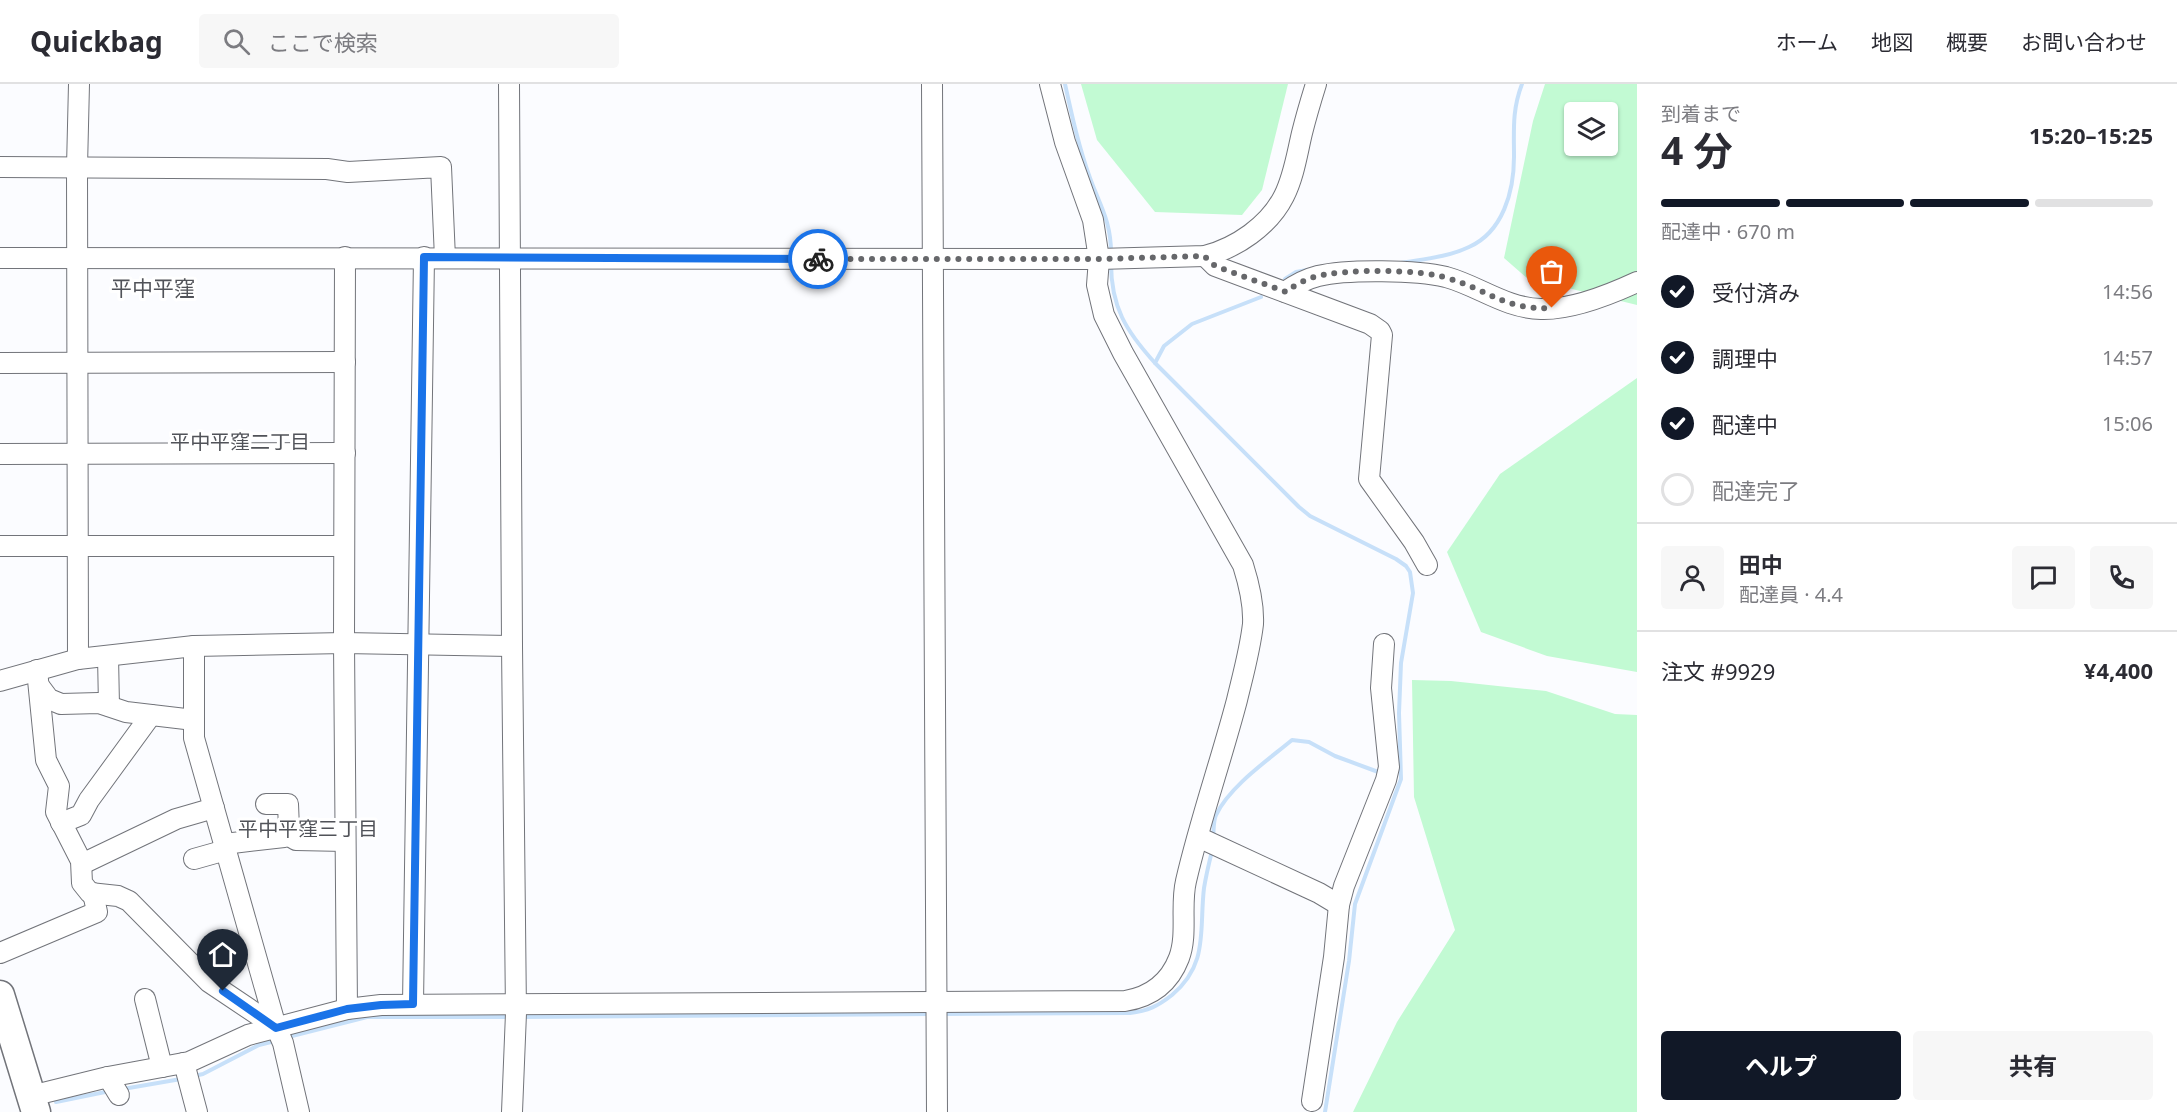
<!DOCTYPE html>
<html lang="ja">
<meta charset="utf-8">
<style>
:root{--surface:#fff;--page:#f7f7f7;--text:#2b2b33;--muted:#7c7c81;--line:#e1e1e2;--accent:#111827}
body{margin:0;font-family:"Noto Sans","Noto Sans JP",sans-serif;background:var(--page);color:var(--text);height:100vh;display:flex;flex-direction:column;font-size:22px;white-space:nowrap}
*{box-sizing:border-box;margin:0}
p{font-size:20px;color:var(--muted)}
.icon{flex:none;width:33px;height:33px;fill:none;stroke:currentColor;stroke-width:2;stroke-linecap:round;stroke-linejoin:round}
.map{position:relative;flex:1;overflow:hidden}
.side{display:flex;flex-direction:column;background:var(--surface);width:540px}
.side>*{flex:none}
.tools{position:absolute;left:1564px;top:18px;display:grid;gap:12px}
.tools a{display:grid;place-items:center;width:54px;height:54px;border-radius:6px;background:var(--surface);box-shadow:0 2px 4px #0004;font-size:30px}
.pin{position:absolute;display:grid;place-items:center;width:51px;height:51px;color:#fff;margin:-62px -26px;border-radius:50% 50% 50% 0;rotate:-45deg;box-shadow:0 0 6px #0007}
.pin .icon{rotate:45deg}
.courier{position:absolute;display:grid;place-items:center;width:60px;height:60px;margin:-30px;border:4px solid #1a73e8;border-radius:50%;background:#fff;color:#222;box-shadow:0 2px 8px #0007}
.overview em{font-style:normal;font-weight:700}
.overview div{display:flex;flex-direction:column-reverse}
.overview{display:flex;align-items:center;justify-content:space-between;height:102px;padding:0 24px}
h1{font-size:39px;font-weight:700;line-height:45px}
.bar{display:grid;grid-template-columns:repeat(4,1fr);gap:9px 6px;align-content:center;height:72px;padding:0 24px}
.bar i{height:8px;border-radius:4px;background:var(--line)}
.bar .on{background:var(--accent)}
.bar p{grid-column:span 4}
.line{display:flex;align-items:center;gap:15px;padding:0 24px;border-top:2px solid var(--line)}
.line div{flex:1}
.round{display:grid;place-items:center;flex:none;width:63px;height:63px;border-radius:6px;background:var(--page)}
ol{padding:0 24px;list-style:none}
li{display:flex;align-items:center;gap:18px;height:66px}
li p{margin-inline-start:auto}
li .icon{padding:6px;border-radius:50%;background:var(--accent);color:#fff;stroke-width:4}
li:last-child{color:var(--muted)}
li i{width:33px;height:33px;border:3px solid var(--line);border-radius:50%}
.action{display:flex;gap:12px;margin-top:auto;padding:12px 24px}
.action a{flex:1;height:69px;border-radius:6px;background:var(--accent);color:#fff;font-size:24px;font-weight:700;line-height:69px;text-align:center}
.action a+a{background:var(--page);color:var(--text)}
header{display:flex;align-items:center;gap:36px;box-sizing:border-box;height:84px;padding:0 30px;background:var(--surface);border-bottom:2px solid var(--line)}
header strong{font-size:28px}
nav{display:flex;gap:33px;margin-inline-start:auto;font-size:21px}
.search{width:420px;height:54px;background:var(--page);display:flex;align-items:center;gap:15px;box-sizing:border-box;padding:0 21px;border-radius:6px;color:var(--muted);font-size:22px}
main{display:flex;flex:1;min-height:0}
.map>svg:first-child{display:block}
.green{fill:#c2fad3;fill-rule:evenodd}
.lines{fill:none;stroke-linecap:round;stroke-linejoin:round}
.stream{stroke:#c7e0f9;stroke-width:4}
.minor-casing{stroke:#72747a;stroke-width:22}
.highway-casing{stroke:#72747a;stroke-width:31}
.minor{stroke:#fff;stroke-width:20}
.highway{stroke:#fff;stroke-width:28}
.done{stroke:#66676a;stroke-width:6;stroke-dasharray:0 10.8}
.route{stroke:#1a73e8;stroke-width:8}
.labels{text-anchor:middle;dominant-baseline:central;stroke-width:6;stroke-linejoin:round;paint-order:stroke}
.neighbourhood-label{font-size:20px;fill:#515359;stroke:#fff}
.quarter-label{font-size:21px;fill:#515359;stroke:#fff}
</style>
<header>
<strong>Quickbag</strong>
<div class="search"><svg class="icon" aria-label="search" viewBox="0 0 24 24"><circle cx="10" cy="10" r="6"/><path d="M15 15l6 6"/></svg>ここで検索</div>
<nav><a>ホーム</a><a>地図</a><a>概要</a><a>お問い合わせ</a></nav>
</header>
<main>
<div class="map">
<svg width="1637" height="1028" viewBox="0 0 1637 1028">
<rect width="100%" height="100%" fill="#fbfcff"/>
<g class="green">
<path d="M 1081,0 L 1288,0 L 1262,106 L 1242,131 L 1155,128 L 1097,56 Z"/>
<path d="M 1545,0 L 1637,0 L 1637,221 L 1527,194 L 1504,174 L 1533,37 ZM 1575,28 L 1608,28 L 1608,62 L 1575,62 Z"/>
<path d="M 1637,294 L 1637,588 L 1547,572 L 1481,548 L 1447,468 L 1500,390 Z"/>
<path d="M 1412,596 L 1451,597 L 1546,607 L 1615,630 L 1637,631 L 1637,1028 L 1353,1028 L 1397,938 L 1455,846 L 1414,713 Z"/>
</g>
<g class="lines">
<g class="stream">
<path d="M 1065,0 C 1072,32 1079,64 1090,94 C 1100,122 1111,137 1111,169"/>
<path d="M 1111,179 C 1111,223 1126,247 1155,279"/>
<path d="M 1401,179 C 1424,175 1448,173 1469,163 C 1503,148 1514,107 1514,73 C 1514,46 1512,26 1522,0"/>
<path d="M 1285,195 L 1296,188 L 1307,186"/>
<path d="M 1261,213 L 1192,240 L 1164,262 L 1155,279 L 1299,423 L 1310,432 L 1396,475 L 1406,482 L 1410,488 L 1413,509 L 1401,579 L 1399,629 L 1401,695 L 1355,820 L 1349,877 L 1325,1028"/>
<path d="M 1213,754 C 1214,747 1213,737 1216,731 C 1230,702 1268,676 1292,656 L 1309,658 L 1335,672 L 1381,689"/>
<path d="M 942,930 L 1130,929 C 1148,927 1158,922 1172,911 C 1209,880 1199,846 1204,804 C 1206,792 1209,779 1212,767"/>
<path d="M 522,933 L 932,930"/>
<path d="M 288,953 L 367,933 L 509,933"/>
<path d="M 194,992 L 203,990 L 259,961 L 275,957"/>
<path d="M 123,1005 L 181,995"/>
<path d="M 56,1018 L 110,1007"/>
</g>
<defs>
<g id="minor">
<path d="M 509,0 L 512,562 L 516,929 L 512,1028"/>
<path d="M 932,0 L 937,1028"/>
<path d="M 0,83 L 327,85 L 348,88 L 441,83 L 445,174"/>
<path d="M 1205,172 L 1215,182 L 1370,240 L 1380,247 L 1382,251 L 1369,395 L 1414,458 L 1427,481"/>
<path d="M 345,173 L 344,559 L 347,925"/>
<path d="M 0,174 L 1099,175 L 1205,172 C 1236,164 1269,142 1284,112 C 1294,92 1297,70 1302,49 C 1306,33 1311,16 1316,0"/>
<path d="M 1285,208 C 1295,201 1306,195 1318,192 C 1347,185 1417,186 1446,193 C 1479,202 1505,224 1541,225 C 1572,226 1609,211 1637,198"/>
<path d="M 0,279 L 345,278"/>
<path d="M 0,370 L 345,369"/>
<path d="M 0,462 L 344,462"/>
<path d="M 194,562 L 194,654 L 276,943 L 283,959 L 299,1028"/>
<path d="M 108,572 L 109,622"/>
<path d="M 78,575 L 77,83 L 79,0"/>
<path d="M 37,586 L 46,676 L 59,702 L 56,728 L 81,777 L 82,799 L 90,809 L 118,812 L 129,817 L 209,898 L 276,943"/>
<path d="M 0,597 L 78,575 L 194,562 L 344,559 L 512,562"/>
<path d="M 40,603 L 49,615 L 61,620 L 99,619 L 126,628 L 194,636"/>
<path d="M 61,739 L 81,731 L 89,716 L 151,631"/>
<path d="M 286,750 L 296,756 L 345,757"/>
<path d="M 1198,753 L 1319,809 L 1339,821"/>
<path d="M 224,760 L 284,753 L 289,745 L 288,720 L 266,720"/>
<path d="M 194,775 L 226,766"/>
<path d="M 82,780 L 176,735 L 214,724"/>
<path d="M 0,869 L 97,828 L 93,809"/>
<path d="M 145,915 L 162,983"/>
<path d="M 413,920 L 424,173"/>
<path d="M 184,979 L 197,1028"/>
<path d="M 108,993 L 119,1011"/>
<path d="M 31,1012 L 108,993 L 189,978 L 248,951 L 347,925 L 381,921 L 1125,917 C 1150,913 1169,900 1179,874 C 1188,850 1180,822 1186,797 C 1200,736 1221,677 1237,616 C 1243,591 1250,566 1253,540 C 1254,520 1249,500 1243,481 L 1123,269 L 1104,231 L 1097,201 L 1099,175 L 1093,136 L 1065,58 L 1050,0"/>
<path d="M 1312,1017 L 1334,873 L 1339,821 L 1344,802 L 1386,696 L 1389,683 L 1381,604 L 1384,560"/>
</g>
<path id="highway" d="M 0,911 L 36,1028"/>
</defs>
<use href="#minor" class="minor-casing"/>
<use href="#highway" class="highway-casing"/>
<use href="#minor" class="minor"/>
<use href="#highway" class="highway"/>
</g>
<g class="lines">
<path class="done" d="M 818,175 L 1099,175 L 1204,172 L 1215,182 L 1286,208 C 1295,201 1306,195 1318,192 C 1347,185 1419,185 1447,194 C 1487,205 1506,227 1552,224"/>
<path class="route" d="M 223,907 L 276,944 L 347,925 L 381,921 L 413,920 L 424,173 L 818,175"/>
</g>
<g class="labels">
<g class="neighbourhood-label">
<text x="240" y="357">平中平窪二丁目</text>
<text x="308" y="744">平中平窪三丁目</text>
</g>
<g class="quarter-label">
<text x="153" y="204">平中平窪</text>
</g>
</g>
</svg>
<div class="tools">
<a><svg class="icon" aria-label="layers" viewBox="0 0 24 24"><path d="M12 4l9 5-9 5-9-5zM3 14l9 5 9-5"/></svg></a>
</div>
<div class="pin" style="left:1552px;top:224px;background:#ea580c"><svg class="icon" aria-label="bag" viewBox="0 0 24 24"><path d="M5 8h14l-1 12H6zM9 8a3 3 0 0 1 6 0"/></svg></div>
<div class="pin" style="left:223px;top:907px;background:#1f2937"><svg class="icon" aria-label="home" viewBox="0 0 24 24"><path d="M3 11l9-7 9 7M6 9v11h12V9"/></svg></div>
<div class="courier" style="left:818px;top:175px"><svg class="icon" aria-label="bike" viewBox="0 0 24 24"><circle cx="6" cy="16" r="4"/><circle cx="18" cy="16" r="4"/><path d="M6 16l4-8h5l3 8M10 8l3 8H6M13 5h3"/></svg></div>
</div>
<section class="side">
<div class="overview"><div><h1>4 分</h1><p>到着まで</p></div><em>15:20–15:25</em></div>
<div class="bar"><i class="on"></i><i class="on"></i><i class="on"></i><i></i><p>配達中 · 670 m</p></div>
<ol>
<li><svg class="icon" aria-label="check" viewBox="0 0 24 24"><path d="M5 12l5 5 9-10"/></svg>受付済み<p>14:56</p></li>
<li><svg class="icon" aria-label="check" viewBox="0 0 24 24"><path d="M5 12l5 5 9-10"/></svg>調理中<p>14:57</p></li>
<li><svg class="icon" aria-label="check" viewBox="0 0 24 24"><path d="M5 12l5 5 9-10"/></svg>配達中<p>15:06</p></li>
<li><i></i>配達完了</li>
</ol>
<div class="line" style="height:108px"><a class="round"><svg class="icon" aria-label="person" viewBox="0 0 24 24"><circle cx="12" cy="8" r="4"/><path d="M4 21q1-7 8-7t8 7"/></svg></a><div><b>田中</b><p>配達員 · 4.4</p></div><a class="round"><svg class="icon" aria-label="chat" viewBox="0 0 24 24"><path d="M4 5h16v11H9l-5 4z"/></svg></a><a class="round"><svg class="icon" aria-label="phone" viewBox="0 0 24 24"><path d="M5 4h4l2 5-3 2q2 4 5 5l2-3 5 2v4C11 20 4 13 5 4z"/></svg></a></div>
<div class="line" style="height:78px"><div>注文 #9929</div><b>¥4,400</b></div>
<div class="action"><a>ヘルプ</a><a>共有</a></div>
</section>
</main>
